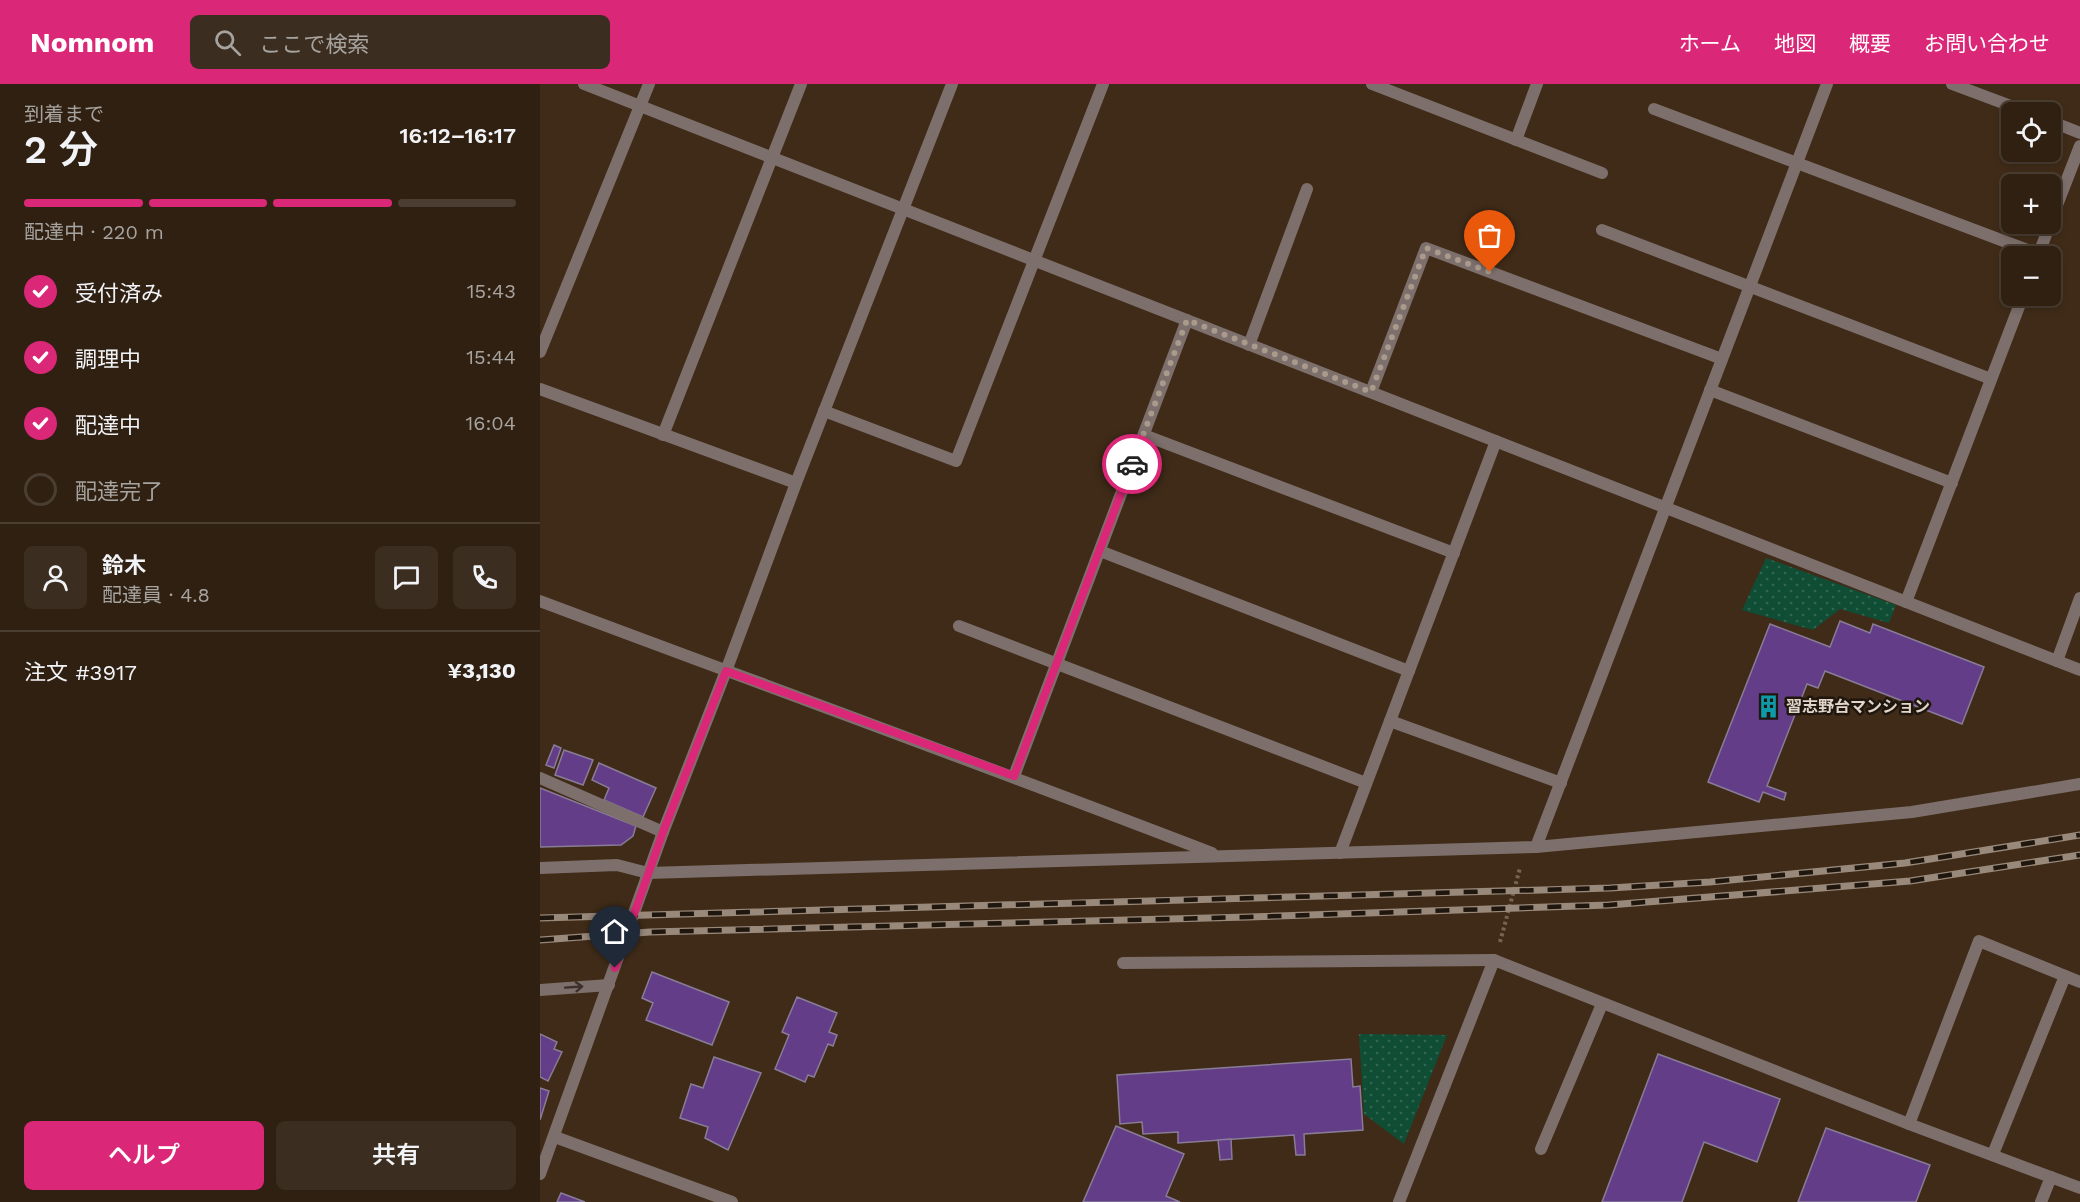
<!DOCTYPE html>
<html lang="ja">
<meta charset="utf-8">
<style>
:root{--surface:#2f2012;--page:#3b2d20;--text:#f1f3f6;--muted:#a7a39f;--line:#4a3e32;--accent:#db2777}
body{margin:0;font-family:"Work Sans","Noto Sans JP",sans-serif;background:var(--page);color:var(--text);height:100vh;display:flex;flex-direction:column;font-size:22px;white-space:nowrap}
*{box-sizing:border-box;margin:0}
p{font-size:20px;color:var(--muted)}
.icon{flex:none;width:33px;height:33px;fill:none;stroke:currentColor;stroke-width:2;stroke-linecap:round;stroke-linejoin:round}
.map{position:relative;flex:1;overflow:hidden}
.side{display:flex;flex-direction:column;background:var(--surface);width:540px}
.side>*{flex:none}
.buttons{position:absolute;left:1461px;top:18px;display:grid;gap:12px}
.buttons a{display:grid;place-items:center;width:60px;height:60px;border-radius:9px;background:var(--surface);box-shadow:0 3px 9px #0003,0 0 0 2px var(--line);font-size:30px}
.pin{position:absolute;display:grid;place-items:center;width:51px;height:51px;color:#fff;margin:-62px -26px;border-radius:50% 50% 50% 0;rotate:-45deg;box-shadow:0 0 6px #0007}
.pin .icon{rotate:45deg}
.courier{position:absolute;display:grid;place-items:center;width:60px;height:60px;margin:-30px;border:4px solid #db2777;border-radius:50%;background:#fff;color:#222;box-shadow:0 2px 8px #0007}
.headline em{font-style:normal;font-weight:600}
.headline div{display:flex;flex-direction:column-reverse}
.headline{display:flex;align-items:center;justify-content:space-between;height:102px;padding:0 24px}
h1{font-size:39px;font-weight:600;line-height:45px}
.bar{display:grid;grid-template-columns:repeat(4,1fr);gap:9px 6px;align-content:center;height:72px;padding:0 24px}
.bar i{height:8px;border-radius:4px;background:var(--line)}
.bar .current{background:var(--accent)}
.bar p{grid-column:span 4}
.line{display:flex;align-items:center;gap:15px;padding:0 24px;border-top:2px solid var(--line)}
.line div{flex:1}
.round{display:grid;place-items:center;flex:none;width:63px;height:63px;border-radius:9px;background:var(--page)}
ol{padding:0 24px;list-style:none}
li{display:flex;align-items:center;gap:18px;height:66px}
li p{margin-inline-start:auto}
li .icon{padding:6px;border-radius:50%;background:var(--accent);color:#fff;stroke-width:4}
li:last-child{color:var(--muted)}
li i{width:33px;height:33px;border:3px solid var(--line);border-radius:50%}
.primary-button{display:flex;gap:12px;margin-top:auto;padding:12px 24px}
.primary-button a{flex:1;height:69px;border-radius:9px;background:var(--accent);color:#fff;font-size:24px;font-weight:600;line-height:69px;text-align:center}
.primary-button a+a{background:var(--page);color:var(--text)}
header{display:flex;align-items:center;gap:36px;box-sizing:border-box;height:84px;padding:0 30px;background:var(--accent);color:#fff}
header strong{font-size:28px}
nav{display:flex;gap:33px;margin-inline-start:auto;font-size:21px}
.search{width:420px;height:54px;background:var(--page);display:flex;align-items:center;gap:15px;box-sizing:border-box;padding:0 21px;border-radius:9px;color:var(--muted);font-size:22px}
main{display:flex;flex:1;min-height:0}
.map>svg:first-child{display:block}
.park{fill:url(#park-dots)}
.building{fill:#643d88;stroke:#887c96;stroke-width:1.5}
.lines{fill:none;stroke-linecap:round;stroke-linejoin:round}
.path{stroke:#766454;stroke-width:4;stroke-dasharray:3 3;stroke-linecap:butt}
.service{stroke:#7d6f6b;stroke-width:12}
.minor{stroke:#7d6f6b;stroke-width:12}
.rail-casing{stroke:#99897b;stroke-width:7}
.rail{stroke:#1f160e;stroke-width:4.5;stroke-dasharray:14;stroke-linecap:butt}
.oneway{stroke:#3b312a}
.done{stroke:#a99a8c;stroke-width:6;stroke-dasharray:0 10.8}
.route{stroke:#db2777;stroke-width:8}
.labels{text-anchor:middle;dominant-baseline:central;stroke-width:5;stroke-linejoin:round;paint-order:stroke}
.poi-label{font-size:16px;font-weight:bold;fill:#e2d5ca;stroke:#1f160e;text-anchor:start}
</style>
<header>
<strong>Nomnom</strong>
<div class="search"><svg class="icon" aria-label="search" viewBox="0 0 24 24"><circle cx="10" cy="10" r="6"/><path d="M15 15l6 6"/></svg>ここで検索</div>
<nav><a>ホーム</a><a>地図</a><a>概要</a><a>お問い合わせ</a></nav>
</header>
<main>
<section class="side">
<div class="headline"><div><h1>2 分</h1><p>到着まで</p></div><em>16:12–16:17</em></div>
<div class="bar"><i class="current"></i><i class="current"></i><i class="current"></i><i></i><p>配達中 · 220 m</p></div>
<ol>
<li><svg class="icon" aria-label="check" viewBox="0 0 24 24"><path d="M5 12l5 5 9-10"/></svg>受付済み<p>15:43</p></li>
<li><svg class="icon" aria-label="check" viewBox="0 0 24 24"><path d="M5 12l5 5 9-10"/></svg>調理中<p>15:44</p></li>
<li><svg class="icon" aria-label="check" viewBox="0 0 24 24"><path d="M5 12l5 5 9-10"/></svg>配達中<p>16:04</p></li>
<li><i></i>配達完了</li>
</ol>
<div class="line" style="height:108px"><a class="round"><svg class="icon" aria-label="person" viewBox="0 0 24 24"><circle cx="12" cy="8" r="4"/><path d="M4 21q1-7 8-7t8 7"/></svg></a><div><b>鈴木</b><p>配達員 · 4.8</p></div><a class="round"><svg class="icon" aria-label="chat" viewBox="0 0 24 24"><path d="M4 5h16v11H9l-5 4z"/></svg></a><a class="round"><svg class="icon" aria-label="phone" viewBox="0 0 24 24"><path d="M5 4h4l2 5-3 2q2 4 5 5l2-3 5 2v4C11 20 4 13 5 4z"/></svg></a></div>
<div class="line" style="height:78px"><div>注文 #3917</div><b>¥3,130</b></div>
<div class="primary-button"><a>ヘルプ</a><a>共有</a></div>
</section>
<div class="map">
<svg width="1540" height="1118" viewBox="0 0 1540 1118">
<defs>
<pattern id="park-dots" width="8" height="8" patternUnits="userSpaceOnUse" patternTransform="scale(1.5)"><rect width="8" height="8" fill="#0f4d35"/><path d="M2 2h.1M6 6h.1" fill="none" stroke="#326651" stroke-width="1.8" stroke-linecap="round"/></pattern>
</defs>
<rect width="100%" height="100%" fill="#3f2b18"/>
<g class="park">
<path d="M 1226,474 L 1356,521 L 1349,539 L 1300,525 L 1273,546 L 1202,526 Z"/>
<path d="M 819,950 L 907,951 L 864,1060 L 824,1030 Z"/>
</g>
<g class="building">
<path d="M 1300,537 L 1330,549 L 1333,540 L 1444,583 L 1422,640 L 1285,587 L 1278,604 L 1267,600 L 1227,702 L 1246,709 L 1244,716 L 1223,708 L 1219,718 L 1168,698 L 1230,540 L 1290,563 Z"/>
<path d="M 14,661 L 21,664 L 14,684 L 6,681 Z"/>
<path d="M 24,666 L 53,676 L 43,701 L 15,691 Z"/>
<path d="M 59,679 L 116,704 L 103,733 L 64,716 L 69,704 L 52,696 Z"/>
<path d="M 0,704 L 96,742 L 93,752 L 81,761 L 0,763 Z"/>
<path d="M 112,888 L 189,918 L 172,961 L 106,936 L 113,919 L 102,914 Z"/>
<path d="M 257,913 L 297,929 L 289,948 L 297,951 L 293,962 L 288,960 L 274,993 L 268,991 L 265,998 L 235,985 L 249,951 L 242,948 Z"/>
<path d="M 0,950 L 17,958 L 14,965 L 22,968 L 8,997 L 0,993 Z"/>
<path d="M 1118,970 L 1240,1015 L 1217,1078 L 1164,1058 L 1142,1118 L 1062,1118 Z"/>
<path d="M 174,973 L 221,989 L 188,1066 L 165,1054 L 168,1043 L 140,1034 L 151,1000 L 163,1004 Z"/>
<path d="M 811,975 L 813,1003 L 820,1002 L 823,1046 L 764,1050 L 765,1071 L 756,1071 L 754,1051 L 638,1059 L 638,1048 L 603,1050 L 602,1038 L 580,1040 L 577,991 Z"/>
<path d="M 0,1004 L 9,1007 L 0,1036 Z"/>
<path d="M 576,1042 L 644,1070 L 626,1112 L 640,1118 L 543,1118 Z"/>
<path d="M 1286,1044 L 1390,1081 L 1376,1118 L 1258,1118 Z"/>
<path d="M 691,1055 L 692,1075 L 680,1076 L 678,1056 Z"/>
<path d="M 21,1109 L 45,1118 L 17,1118 Z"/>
</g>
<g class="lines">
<path class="path" d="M 960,858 L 980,784"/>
<g class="service">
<path d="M 100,22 L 109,0"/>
<path d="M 709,261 L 767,105"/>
<path d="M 831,308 L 886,164 L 1182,275"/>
<path d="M 604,351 L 914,469"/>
<path d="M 560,467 L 869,587"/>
<path d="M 419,542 L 826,699"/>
<path d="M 850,637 L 1021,699"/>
<path d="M 0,694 L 123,748"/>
<path d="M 1453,1070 L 1525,892"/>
</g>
<g class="minor">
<path d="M 44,0 L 1540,586"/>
<path d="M 832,0 L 1062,89"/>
<path d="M 1412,0 L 1487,28"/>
<path d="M 1114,25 L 1498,170"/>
<path d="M 1510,37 L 1540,49"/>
<path d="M 976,56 L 997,0"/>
<path d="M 1510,139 L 1540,62"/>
<path d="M 1062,146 L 1451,295"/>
<path d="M 1498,172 L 1510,140"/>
<path d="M 0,268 L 100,22"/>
<path d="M 0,305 L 256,399"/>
<path d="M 1170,306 L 1412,399"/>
<path d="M 284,327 L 416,377 L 563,0"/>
<path d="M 123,351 L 261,0"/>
<path d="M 0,517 C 224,601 449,683 672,769"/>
<path d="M 1366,518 L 1483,212"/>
<path d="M 1517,577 L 1540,514"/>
<path d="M 474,692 L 647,236"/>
<path d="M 996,763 L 1287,0"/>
<path d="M 800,769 L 956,357"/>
<path d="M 0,784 L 77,781 L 108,789 L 996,763 L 1372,728 L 1540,700"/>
<path d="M 583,879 L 954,876"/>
<path d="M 0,906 L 69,901"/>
<path d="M 1369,1040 L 1439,857 L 1540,898"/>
<path d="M 15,1053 L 192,1118"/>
<path d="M 1001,1065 L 1062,920"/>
<path d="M 0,1090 L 123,748 L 186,587 L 256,399 L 412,0"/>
<path d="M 859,1118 L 954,876 L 1369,1040 L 1540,1104"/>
<path d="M 1501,1118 L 1511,1093"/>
</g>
<defs>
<g id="rail">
<path d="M 0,834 L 1070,804 L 1170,798 L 1365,779 L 1540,751"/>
<path d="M 0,856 L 110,848 L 709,833 L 1069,821 L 1370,797 L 1540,771"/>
</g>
</defs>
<use href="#rail" class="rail-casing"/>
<use href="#rail" class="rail"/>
</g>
<defs><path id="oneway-shaft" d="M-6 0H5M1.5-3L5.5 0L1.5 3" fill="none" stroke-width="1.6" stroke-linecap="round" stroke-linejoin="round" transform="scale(1.5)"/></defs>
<use class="oneway" href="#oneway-shaft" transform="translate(34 903) rotate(-4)"/>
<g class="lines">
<path class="done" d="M 592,380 L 647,236 L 831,308 L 886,164 L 950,188"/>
<path class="route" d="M 75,884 L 123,748 L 186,587 L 474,692 L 592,380"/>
</g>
<defs>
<symbol id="building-bare" viewBox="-9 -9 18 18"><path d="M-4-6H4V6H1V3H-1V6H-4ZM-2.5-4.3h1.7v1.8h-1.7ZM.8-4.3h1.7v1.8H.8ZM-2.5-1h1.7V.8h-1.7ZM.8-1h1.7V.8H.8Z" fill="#0f9aa8" stroke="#1f160e" stroke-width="2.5" paint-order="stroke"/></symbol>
</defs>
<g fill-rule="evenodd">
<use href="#building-bare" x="1212" y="606" width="33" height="33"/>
</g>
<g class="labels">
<g class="poi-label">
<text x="1246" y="622">習志野台マンション</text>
</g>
</g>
</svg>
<div class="buttons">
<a><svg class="icon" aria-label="locate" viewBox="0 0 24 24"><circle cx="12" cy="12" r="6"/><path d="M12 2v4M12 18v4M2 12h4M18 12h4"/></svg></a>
<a>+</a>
<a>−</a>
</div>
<div class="pin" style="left:950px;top:188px;background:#ea580c"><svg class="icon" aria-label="bag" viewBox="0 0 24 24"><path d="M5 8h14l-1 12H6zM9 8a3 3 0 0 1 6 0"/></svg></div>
<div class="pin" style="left:75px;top:884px;background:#1f2937"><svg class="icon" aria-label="home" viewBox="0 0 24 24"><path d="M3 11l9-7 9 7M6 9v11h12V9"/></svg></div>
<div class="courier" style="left:592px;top:380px"><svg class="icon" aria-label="car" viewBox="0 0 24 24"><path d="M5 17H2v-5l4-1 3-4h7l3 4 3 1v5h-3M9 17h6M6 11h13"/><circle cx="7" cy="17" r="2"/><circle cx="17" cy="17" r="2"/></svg></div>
</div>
</main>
